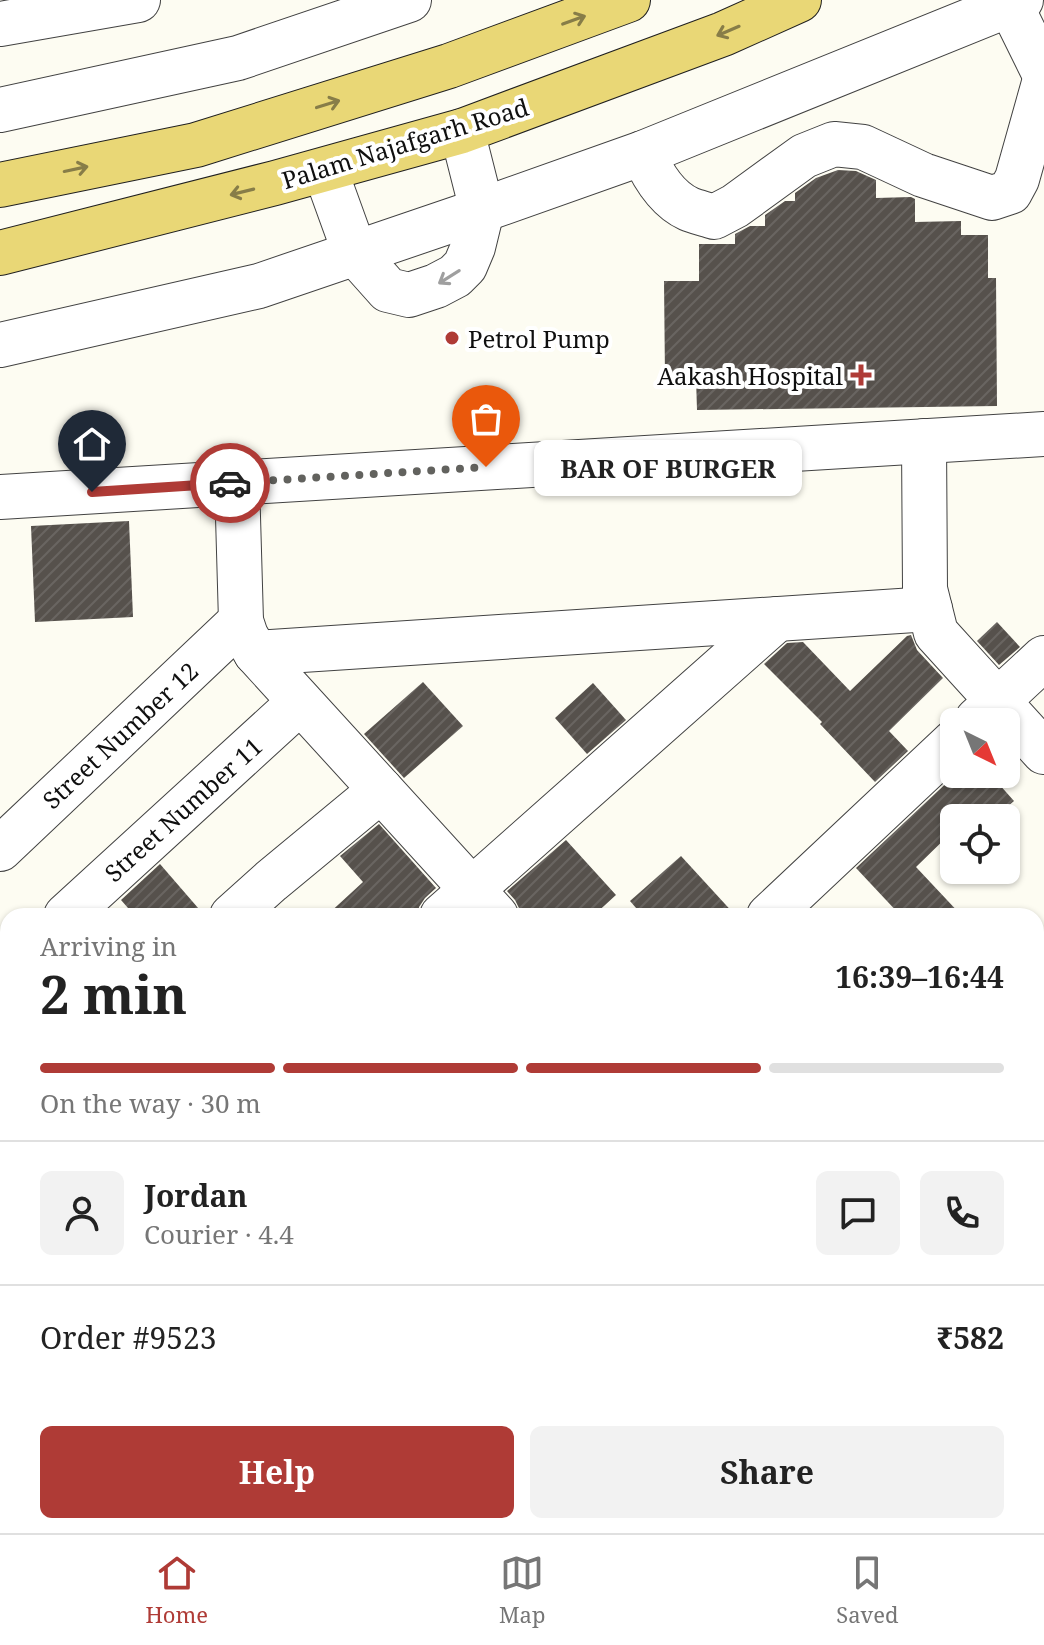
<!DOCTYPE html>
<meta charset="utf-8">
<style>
:root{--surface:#fff;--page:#f2f2f2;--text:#222;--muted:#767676;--line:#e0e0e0;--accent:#af3b36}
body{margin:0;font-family:"Noto Serif",serif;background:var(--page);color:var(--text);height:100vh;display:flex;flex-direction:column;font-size:30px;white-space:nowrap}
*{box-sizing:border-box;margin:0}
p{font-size:26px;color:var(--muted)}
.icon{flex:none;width:44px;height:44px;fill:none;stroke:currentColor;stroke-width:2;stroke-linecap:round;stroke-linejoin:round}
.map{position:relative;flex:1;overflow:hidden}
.panel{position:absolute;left:0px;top:908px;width:1044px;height:626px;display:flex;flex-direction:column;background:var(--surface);border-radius:24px 24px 0 0;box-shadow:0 2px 6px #0004}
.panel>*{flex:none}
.needle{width:52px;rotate:137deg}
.buttons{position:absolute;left:940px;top:708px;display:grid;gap:16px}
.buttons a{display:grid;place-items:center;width:80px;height:80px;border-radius:12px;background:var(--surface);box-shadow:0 2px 6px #0004;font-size:40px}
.pin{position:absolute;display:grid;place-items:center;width:68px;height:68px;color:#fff;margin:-82px -34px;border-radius:50% 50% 50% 0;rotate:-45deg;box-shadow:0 0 8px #0007}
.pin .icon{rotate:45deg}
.courier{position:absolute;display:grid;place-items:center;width:80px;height:80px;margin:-40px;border:6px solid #af3b36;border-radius:50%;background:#fff;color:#222;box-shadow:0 2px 10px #0007}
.bubble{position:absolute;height:56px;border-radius:12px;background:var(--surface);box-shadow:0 2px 6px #0004;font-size:26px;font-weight:700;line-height:56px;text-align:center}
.head em{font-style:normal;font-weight:700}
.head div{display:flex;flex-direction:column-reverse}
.head{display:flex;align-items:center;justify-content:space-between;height:136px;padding:0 40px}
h1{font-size:52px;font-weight:700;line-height:60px}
.bar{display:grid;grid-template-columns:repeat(4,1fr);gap:12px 8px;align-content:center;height:96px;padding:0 40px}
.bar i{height:10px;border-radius:6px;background:var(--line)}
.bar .selected{background:var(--accent)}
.bar p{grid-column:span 4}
.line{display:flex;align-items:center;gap:20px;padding:0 40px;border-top:2px solid var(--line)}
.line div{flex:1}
.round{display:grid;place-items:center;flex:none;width:84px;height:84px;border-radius:12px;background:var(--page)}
.button{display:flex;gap:16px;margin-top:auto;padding:16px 40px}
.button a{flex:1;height:92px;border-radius:12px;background:var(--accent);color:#fff;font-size:32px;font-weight:700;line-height:92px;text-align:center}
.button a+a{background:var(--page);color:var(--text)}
.tabs{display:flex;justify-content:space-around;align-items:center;height:112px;border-top:2px solid var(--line);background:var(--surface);font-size:22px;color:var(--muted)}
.tabs a{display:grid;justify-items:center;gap:4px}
.tabs .selected{color:var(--accent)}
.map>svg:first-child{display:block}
.building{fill:url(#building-hatch)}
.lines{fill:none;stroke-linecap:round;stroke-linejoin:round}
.minor-casing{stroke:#424242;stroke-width:46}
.major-casing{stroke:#202020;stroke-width:46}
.minor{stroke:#fff;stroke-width:44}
.major{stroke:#e9d776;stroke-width:44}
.oneway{stroke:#877d48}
.oneway2{stroke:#9f9f9f}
.done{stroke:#62625e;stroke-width:8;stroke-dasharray:0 14.4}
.route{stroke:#af3b36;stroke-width:10}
.poi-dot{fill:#af3b36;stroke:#fff;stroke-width:3}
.labels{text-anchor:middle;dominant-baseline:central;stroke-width:8;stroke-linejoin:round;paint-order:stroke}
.street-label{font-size:24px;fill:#0f0f0f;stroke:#fff}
.poi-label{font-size:24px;fill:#0f0f0f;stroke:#fff;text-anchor:start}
</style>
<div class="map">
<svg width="1044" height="1533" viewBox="0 0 1044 1533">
<defs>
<pattern id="building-hatch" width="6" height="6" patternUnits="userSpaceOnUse" patternTransform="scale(2)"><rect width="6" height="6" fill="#56514c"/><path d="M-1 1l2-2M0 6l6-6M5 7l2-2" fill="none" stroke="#696561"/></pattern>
</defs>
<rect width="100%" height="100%" fill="#fdfcf2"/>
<g class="building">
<path d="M 838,170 L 856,171 L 876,180 L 876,198 L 911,197 L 915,199 L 915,222 L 961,221 L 961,235 L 988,235 L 988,278 L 996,278 L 997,406 L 697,410 L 696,378 L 665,378 L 664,281 L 699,281 L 699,244 L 735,244 L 735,234 L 750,226 L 765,226 L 765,215 L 785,201 L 795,201 L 795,193 L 816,178 Z"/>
<path d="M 129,521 L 133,617 L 35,622 L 31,526 Z"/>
<path d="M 997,622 L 1020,647 L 999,665 L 977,641 Z"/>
<path d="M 911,635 L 917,650 L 943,678 L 889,731 L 908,751 L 875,782 L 820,724 L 822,722 L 764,664 L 787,643 L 803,642 L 850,691 L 907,636 Z"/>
<path d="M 423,682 L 463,726 L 404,778 L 364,734 Z"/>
<path d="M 593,683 L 626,720 L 587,754 L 555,718 Z"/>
<path d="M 956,774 L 990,774 L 1014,801 L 994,818 L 954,818 L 954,830 L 916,867 L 962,916 L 901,916 L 856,868 Z"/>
<path d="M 379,824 L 436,888 L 425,898 L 419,907 L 418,916 L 326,916 L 363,882 L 340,856 Z"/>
<path d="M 566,840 L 616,895 L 593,916 L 520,916 L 520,910 L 515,900 L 507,891 Z"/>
<path d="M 681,856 L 736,916 L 643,916 L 630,901 Z"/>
<path d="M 160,864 L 205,916 L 135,916 L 121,900 Z"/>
</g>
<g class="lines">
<defs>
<g id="minor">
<path d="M 1008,0 L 1044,73"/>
<path d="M 0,24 L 138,0"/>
<path d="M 0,110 L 238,58 L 409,0"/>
<path d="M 643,153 C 652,174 667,199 689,209 C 696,212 706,214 714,217 L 735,206 L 804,156 L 834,144 L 863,147 L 923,175 L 992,198 L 1010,192 L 1017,179 L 1044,83"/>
<path d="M 325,170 L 355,253 L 388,290 L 409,295 L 436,286 L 455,276 L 465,266 L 473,247 L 482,210 L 462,131"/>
<path d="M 0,345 L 259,286 L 482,210 L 643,153 L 1021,0"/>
<path d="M 924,441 L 925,589 L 936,633 L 1044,752"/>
<path d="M 237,482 L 241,621 L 246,636 L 256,653 L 496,916"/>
<path d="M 0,497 L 1044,434"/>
<path d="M 256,653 L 930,609"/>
<path d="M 977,720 L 1044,658"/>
<path d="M 0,849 L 241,621"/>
<path d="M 66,916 L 300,702"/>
<path d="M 232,916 L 271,881 L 381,790"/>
<path d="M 442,916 L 777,619"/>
<path d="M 769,916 L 954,742"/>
<path d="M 0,977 L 8,969"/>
<path d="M 1036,1000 L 1044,992"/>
<path d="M 0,1127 L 8,1119"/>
<path d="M 1036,1179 L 1044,1172"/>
<path d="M 0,1321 L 8,1313"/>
<path d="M 0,1510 L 8,1503"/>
<path d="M 1036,1522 L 1044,1531"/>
<path d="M 131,1533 L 138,1526"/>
<path d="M 292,1533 L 300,1526"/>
<path d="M 447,1533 L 454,1526"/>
<path d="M 608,1533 L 616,1526"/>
<path d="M 871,1533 L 879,1526"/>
<path d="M 996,1533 L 1004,1526"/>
</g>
<g id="major">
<path d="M 0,185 L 196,145 L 449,66 L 628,0"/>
<path d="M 0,253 L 275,183 L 462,131 L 723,34 L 799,0"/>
</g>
</defs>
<use href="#minor" class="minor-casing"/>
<use href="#major" class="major-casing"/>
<use href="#minor" class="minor"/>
<use href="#major" class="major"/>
</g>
<defs><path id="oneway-shaft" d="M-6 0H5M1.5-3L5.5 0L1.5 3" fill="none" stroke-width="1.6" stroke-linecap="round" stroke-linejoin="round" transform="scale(2)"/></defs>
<g class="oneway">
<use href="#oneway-shaft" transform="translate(574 20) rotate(-20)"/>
<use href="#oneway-shaft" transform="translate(728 31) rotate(157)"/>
<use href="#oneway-shaft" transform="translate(328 104) rotate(-17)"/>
<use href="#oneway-shaft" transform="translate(76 169) rotate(-12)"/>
<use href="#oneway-shaft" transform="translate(242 192) rotate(166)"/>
</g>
<use class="oneway2" href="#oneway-shaft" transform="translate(449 277) rotate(148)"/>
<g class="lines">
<path class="done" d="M 230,483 L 486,467"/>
<path class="route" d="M 92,492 L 230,483"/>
</g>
<g class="poi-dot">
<circle cx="452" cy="338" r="8"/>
<path d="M857 363h8v8h8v8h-8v8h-8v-8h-8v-8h8z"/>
</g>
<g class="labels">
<g class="street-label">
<text transform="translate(405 143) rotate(-17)">Palam Najafgarh Road</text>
<text transform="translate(120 735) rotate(-43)">Street Number 12</text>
<text transform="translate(183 809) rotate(-42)">Street Number 11</text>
</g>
<g class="poi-label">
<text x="468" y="338">Petrol Pump</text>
<text x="843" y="375" text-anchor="end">Aakash Hospital</text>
</g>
</g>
</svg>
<div class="buttons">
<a><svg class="needle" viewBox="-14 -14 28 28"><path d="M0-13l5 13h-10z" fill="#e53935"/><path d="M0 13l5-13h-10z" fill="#767676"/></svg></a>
<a><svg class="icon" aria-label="locate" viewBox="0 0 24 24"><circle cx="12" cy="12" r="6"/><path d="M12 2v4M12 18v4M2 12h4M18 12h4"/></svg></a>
</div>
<div class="pin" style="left:486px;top:467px;background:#ea580c"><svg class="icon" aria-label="bag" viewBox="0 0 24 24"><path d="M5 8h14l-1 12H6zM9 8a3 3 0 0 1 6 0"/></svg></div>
<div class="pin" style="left:92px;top:492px;background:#1f2937"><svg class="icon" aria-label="home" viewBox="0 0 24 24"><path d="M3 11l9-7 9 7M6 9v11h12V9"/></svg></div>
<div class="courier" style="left:230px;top:483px"><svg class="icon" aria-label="car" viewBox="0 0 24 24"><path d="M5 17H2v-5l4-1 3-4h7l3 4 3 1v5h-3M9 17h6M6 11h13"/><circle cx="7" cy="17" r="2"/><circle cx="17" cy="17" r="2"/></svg></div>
<div class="bubble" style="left:534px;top:440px;width:268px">BAR OF BURGER</div>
<section class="panel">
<div class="head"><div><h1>2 min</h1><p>Arriving in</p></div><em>16:39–16:44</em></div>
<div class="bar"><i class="selected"></i><i class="selected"></i><i class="selected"></i><i></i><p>On the way · 30 m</p></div>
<div class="line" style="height:144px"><a class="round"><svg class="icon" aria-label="person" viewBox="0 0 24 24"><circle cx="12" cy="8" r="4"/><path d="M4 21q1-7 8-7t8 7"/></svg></a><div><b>Jordan</b><p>Courier · 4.4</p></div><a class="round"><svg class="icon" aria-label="chat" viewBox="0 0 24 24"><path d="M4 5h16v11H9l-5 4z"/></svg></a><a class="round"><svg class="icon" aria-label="phone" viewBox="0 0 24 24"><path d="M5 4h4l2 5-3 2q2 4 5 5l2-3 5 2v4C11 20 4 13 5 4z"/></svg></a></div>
<div class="line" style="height:104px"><div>Order #9523</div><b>₹582</b></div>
<div class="button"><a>Help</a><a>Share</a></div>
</section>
</div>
<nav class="tabs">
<a class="selected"><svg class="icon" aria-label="home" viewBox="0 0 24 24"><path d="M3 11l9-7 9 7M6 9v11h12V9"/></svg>Home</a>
<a><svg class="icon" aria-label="map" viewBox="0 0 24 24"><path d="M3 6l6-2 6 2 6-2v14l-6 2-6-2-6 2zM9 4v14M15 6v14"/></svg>Map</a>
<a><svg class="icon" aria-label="saved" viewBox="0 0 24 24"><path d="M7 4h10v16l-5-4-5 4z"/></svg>Saved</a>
</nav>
